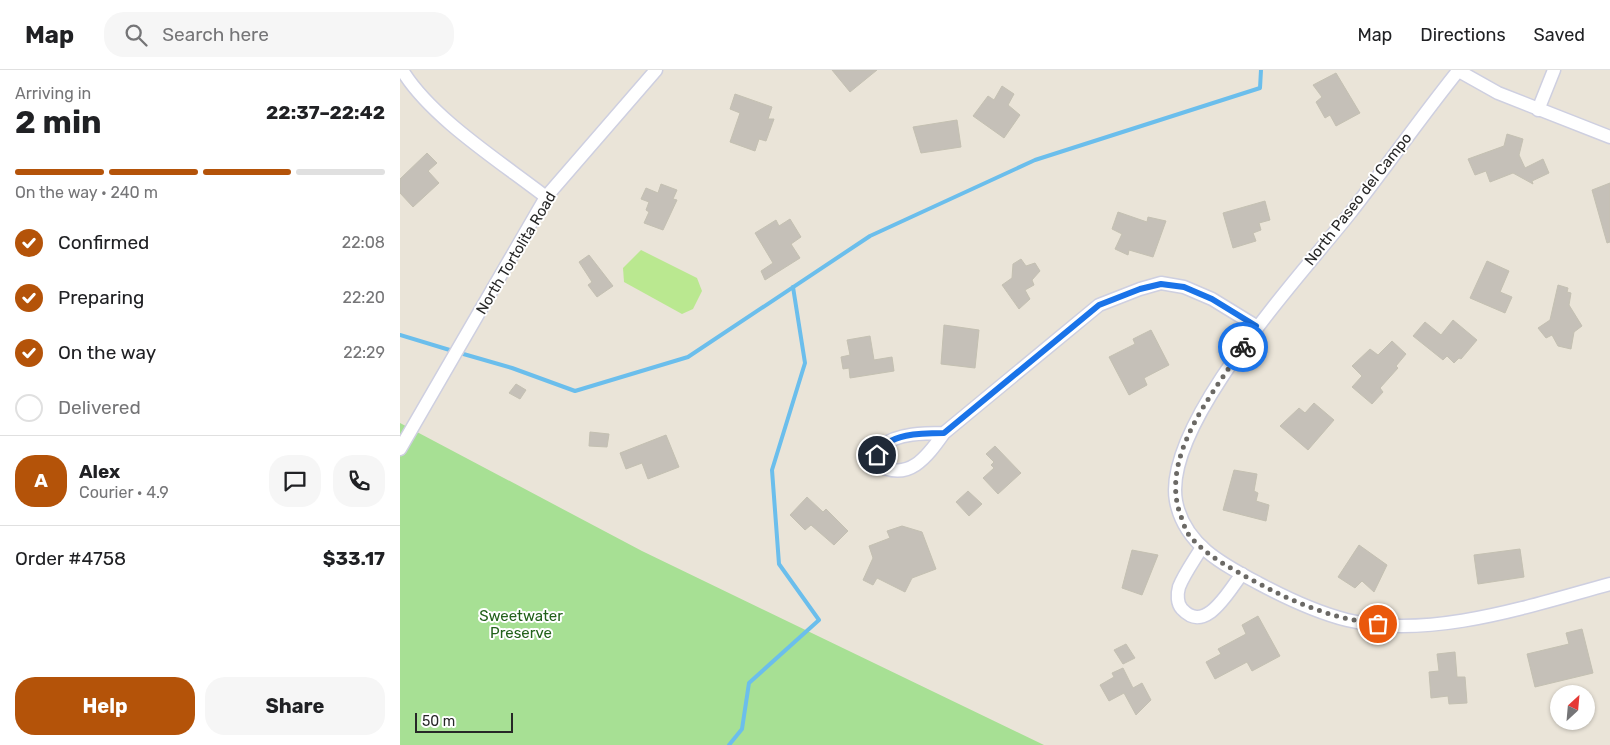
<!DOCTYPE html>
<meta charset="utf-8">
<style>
:root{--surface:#fff;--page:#f6f6f6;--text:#202124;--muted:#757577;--line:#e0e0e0;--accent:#b45309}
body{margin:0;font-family:Rubik,sans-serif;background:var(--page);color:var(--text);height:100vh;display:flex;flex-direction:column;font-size:19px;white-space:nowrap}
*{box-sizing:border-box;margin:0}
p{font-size:16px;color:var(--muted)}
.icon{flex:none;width:28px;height:28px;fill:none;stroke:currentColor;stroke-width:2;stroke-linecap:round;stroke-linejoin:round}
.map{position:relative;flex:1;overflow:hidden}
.drawer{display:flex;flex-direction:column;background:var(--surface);width:400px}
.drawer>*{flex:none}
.needle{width:32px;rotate:26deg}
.controls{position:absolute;left:1150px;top:615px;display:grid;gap:10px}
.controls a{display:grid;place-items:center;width:45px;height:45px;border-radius:50%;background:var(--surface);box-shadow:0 1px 4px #0004;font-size:25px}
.scale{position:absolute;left:15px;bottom:12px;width:98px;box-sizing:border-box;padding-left:5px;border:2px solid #272727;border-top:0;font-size:14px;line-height:18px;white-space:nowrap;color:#272727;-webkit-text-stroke:4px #fff;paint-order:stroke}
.pin{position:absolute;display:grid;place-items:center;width:42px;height:42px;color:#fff;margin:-21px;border:2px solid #fff;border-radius:50%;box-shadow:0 1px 5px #0007}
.courier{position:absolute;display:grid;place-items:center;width:50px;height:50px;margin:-25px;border:4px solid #1a73e8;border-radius:50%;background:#fff;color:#222;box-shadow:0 1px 6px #0007}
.head em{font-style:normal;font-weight:700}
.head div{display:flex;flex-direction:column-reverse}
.head{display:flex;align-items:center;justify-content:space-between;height:85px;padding:0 15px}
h1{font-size:32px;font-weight:700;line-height:38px}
.bar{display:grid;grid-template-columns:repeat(4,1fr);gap:8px 5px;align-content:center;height:60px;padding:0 15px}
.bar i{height:6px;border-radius:4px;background:var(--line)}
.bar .on{background:var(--accent)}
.bar p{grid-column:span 4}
.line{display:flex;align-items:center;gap:12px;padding:0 15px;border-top:1px solid var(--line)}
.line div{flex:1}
.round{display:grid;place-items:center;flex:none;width:52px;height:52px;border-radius:20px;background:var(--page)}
ol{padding:0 15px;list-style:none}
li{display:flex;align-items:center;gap:15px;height:55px}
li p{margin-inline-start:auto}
li .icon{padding:5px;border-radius:50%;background:var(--accent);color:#fff;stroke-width:4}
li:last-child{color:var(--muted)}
li i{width:28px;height:28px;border:2px solid var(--line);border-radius:50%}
.button{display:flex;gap:10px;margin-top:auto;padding:10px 15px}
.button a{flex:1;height:58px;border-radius:20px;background:var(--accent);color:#fff;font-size:20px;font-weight:700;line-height:58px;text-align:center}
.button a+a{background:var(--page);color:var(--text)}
header{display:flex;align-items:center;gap:30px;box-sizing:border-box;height:70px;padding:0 25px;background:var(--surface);border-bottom:1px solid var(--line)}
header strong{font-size:24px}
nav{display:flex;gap:28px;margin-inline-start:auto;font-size:18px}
.search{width:350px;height:45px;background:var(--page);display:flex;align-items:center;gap:12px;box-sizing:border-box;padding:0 18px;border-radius:20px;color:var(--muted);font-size:19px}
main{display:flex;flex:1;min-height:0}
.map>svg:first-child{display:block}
.green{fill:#a7e094}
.pitch{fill:#bae890}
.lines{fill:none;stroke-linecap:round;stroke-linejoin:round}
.stream{stroke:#6bbeec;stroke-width:4}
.building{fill:#c5c0b8;stroke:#c4c0b2}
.minor-casing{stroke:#cecfe0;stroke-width:15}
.minor{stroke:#fff;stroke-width:12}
.done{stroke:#6b6965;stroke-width:5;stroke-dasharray:0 9}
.route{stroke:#1a73e8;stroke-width:6}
.labels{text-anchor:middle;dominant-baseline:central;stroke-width:4;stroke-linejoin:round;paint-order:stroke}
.street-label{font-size:15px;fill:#272727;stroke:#fff}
.park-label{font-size:15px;fill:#22611a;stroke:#fff}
</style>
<header>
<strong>Map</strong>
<div class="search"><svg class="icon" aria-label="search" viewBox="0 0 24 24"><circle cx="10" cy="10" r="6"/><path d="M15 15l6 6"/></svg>Search here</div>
<nav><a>Map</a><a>Directions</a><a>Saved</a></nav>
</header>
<main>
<section class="drawer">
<div class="head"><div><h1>2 min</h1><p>Arriving in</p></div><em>22:37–22:42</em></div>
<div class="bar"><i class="on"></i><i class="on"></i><i class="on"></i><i></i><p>On the way · 240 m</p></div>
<ol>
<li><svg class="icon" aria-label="check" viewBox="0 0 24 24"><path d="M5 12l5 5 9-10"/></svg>Confirmed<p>22:08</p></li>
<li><svg class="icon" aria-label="check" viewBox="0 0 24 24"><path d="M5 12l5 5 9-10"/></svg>Preparing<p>22:20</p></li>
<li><svg class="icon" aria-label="check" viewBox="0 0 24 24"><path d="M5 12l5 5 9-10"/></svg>On the way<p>22:29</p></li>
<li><i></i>Delivered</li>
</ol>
<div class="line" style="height:90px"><b class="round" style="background:var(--accent);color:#fff">A</b><div><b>Alex</b><p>Courier · 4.9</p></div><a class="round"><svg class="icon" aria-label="chat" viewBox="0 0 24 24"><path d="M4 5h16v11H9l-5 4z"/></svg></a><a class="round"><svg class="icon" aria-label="phone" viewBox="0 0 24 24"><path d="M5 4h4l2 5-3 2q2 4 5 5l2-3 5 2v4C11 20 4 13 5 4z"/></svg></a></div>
<div class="line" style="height:65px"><div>Order #4758</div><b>$33.17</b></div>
<div class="button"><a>Help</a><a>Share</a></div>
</section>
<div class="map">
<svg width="1210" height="675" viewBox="0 0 1210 675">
<rect width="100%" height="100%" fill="#eae4d8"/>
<path class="green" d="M 0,353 L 242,481 L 644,675 L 0,675 Z"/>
<path class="pitch" d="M 241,180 L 297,208 L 302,221 L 293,239 L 282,244 L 224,212 L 223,198 Z"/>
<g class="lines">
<g class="stream">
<path d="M 0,265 L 53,281"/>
<path d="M 60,283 L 112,298 L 175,321 L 288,287 L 470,166 L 635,90 L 860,18 L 861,0"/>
<path d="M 329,675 L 342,659 L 349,613 L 419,550 L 379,494 L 372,400 L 405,293 L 393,217"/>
</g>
</g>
<g class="building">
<path d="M 432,0 L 477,0 L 450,22 Z"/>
<path d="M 936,3 L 960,43 L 936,56 L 930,45 L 925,48 L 916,32 L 922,27 L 913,15 Z"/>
<path d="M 602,16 L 614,24 L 608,35 L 620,45 L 604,68 L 573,46 L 588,26 L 594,30 Z"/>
<path d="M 335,24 L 372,37 L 368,49 L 374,49 L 366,71 L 359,69 L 355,81 L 330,72 L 340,43 L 330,39 Z"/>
<path d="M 557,50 L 561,77 L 521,83 L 513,57 Z"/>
<path d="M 1107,64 L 1123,69 L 1119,85 L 1125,98 L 1143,89 L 1149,103 L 1132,111 L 1133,114 L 1113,103 L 1090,112 L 1086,101 L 1075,105 L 1068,89 L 1104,76 Z"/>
<path d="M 27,83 L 37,93 L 28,101 L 39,113 L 13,137 L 0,123 L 0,109 Z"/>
<path d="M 1210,113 L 1210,172 L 1207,173 L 1192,120 Z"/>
<path d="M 261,114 L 277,120 L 273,129 L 277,130 L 263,160 L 244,153 L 249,142 L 246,140 L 249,132 L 241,129 L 246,118 L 258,123 Z"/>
<path d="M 865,131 L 870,150 L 859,153 L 861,160 L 853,163 L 856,171 L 833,178 L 823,143 Z"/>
<path d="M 718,142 L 747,152 L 748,147 L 766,151 L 753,187 L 729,180 L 728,185 L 715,179 L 722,164 L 712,159 Z"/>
<path d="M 390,149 L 401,167 L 391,174 L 400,188 L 365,210 L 361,201 L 373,193 L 355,163 L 376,150 L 379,156 Z"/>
<path d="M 189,185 L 213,216 L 197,227 L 188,215 L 192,212 L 179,192 Z"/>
<path d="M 621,189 L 626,196 L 635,193 L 640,201 L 632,210 L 634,215 L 625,220 L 630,229 L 619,239 L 602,215 L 612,208 L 613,194 Z"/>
<path d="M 1087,191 L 1109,201 L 1100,222 L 1112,227 L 1105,243 L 1070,228 Z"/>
<path d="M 1158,215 L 1168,218 L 1167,222 L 1171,223 L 1169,235 L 1182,256 L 1174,262 L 1171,279 L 1158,276 L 1152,265 L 1146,268 L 1138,258 L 1150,250 Z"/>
<path d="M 1053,250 L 1077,270 L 1061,289 L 1059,288 L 1054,293 L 1047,286 L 1043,290 L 1013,266 L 1025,252 L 1041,265 Z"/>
<path d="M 544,255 L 579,260 L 575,298 L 541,294 Z"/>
<path d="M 751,260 L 769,295 L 744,308 L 747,315 L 729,325 L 709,287 L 735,274 L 733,269 Z"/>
<path d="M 470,266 L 474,290 L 492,287 L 494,301 L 450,308 L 449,298 L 443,299 L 441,287 L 450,285 L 447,270 Z"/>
<path d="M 992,271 L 1006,284 L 996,296 L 998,298 L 980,318 L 983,322 L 972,334 L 952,317 L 962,306 L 952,296 L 970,279 L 978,285 Z"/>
<path d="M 116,314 L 126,320 L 120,329 L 109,323 Z"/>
<path d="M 914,333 L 934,350 L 908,380 L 880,356 L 899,338 L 905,343 Z"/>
<path d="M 190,362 L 209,364 L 207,377 L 189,376 Z"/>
<path d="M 266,365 L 279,397 L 248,409 L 242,393 L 226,399 L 220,383 Z"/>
<path d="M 595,376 L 621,403 L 598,424 L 583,408 L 594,398 L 591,395 L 594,392 L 586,384 Z"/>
<path d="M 834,400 L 857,404 L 854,421 L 858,423 L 856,431 L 869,435 L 866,451 L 823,440 Z"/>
<path d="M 568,421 L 582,434 L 569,446 L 556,432 Z"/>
<path d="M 407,427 L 423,442 L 426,439 L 448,461 L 434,475 L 411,455 L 405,460 L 390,445 Z"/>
<path d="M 502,456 L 522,462 L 536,499 L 512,508 L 505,522 L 477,508 L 473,515 L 463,510 L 473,488 L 469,476 L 490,468 L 487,461 Z"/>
<path d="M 959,475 L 987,495 L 974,522 L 962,511 L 955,518 L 938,507 Z"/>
<path d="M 1120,479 L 1124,507 L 1078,514 L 1074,485 Z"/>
<path d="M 732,480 L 758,485 L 742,525 L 722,518 Z"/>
<path d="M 858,546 L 880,586 L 852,601 L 847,592 L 815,609 L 806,592 L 821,584 L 818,579 L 846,564 L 842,555 Z"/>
<path d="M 1182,559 L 1193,603 L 1135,617 L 1127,584 L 1169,574 L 1166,563 Z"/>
<path d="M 726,574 L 735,588 L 723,594 L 714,580 Z"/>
<path d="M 1055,582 L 1057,607 L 1065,607 L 1067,633 L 1049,634 L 1048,626 L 1031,628 L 1029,602 L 1039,601 L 1037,584 Z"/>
<path d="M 723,598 L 733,618 L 742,613 L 751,630 L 736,645 L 724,623 L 709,631 L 700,615 L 714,607 L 712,603 Z"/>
</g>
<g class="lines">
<defs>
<g id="minor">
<path d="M 2,0 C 31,48 101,92 146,127"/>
<path d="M 1057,0 L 1098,23 L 1210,67"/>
<path d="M 1058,1 C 1021,47 987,96 951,142 C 904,202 762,354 776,431 C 784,474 822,494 858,513 C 886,528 915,542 947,550 C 1030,570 1129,536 1210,514"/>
<path d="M 1138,40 L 1154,0"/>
<path d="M 544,363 C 526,363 497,363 482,376 C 477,380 477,388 477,394 C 508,413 527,387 544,363 L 699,235 L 740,219 L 761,213 L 784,217 L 812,229 L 856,256"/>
<path d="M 0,379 L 146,127 L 256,0"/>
<path d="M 802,477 C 795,489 784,504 779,517 C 777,524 777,534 782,539 C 806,565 829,520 842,504"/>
</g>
</defs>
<use href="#minor" class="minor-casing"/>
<use href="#minor" class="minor"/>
</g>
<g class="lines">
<path class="done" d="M 843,277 C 813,324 760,385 780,444 C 783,451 785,460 789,465 C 805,485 829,497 850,509 C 893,532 929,548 978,554"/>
<path class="route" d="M 477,385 C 487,363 522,363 544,363 L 699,235 L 740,219 L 761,214 L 784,217 L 812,229 L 856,256 L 843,277"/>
</g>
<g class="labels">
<g class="street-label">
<text transform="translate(958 129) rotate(-52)">North Paseo del Campo</text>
<text transform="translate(116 183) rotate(-59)">North Tortolita Road</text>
</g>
<g class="park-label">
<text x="121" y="546">Sweetwater<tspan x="121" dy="17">Preserve</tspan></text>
</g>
</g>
</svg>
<div class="controls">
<a><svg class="needle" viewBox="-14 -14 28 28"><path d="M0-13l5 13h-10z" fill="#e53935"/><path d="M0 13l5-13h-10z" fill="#757577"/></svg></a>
</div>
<div class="scale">50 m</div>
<div class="pin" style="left:978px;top:554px;background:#ea580c"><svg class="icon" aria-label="bag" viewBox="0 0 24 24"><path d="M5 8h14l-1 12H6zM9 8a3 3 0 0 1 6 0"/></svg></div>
<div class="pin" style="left:477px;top:385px;background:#1f2937"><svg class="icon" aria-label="home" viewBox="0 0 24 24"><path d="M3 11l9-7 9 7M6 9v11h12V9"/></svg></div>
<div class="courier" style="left:843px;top:277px"><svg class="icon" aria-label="bike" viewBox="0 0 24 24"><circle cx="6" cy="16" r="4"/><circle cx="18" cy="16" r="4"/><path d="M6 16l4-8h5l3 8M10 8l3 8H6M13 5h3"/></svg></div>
</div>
</main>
